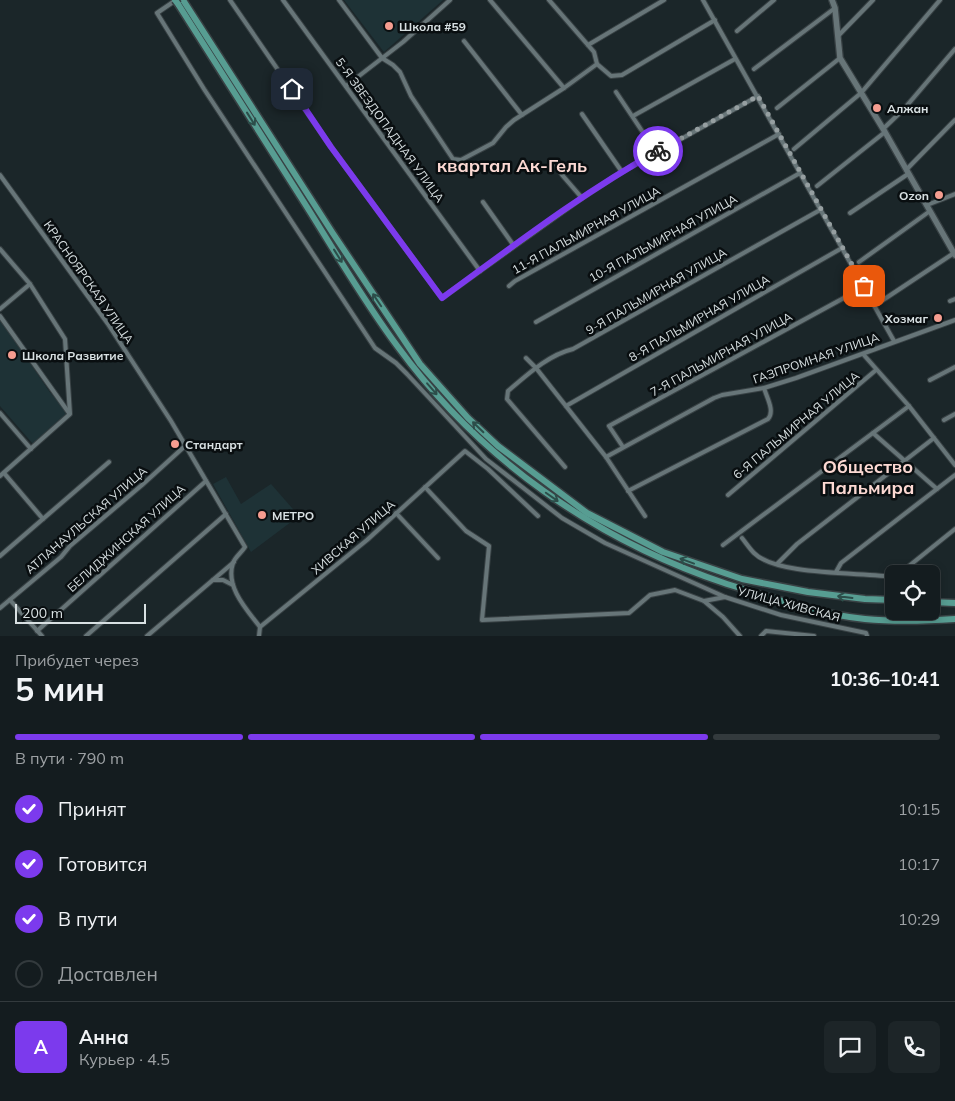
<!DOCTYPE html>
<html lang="ru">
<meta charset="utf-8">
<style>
:root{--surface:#141c1f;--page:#1d2528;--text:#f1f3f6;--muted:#9da1a4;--line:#333a3d;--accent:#7c3aed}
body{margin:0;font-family:Mulish,sans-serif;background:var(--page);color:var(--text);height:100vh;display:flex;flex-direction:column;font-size:19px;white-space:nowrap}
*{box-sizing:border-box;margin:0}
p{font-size:16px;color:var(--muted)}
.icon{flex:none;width:28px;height:28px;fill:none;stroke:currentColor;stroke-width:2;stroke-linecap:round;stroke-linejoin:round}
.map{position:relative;height:636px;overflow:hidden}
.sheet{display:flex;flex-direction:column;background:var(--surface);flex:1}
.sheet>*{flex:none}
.fabs{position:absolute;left:885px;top:565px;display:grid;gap:10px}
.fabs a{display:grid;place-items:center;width:55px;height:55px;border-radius:8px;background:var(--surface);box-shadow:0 2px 8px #0003,0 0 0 1px var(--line);font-size:25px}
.scale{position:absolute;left:15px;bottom:12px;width:131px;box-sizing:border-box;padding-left:5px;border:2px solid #d8e0e2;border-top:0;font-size:14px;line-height:18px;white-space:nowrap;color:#d8e0e2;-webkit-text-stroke:4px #090e10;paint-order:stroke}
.pin{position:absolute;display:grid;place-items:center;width:42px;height:42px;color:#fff;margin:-21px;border-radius:10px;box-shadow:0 2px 8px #0006}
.courier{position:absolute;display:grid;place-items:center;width:50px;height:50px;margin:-25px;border:4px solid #7c3aed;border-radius:50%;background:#fff;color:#222;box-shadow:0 1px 6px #0007}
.head em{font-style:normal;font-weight:700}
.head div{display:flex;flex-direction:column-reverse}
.head{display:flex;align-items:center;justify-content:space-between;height:85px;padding:0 15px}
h1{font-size:32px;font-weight:700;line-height:38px}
.bar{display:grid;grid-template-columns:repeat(4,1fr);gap:8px 5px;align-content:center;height:60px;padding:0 15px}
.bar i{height:6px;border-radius:4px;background:var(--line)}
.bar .on{background:var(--accent)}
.bar p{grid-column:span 4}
.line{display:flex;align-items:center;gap:12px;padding:0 15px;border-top:1px solid var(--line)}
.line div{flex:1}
.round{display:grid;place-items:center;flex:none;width:52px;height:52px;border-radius:8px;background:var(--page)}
ol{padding:0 15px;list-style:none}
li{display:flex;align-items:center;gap:15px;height:55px}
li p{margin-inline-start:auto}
li .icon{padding:5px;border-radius:50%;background:var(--accent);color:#fff;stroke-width:4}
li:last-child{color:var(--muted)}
li i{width:28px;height:28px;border:2px solid var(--line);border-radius:50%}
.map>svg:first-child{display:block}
.built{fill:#1e3236}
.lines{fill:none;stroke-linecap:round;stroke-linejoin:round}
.street-casing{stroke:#384144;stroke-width:6}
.secondary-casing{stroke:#384144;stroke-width:8}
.primary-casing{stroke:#384144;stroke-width:9}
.street{stroke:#677578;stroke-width:4}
.secondary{stroke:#677578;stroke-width:5.5}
.primary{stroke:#579d92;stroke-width:6}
.primary-bridge-casing{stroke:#384144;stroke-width:9;stroke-linecap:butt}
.primary-bridge{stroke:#579d92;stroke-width:6}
.oneway{stroke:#2c4e4a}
.done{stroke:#969fa1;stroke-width:5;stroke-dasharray:0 9}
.route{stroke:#7c3aed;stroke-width:6}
.poi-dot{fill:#f59d90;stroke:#090e10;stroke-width:2}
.labels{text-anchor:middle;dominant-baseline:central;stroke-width:5;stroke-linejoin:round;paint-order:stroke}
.poi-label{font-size:12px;font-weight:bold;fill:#d8e0e2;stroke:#090e10;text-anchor:start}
.street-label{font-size:12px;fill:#d8e0e2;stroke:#090e10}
.district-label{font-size:18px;font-weight:bold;fill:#fcd9d3;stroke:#090e10}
</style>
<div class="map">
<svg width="955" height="636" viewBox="0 0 955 636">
<rect width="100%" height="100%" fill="#1b2629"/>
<g class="built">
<path d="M 344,0 L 443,0 L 384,52 Z"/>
<path d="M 0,319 L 49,391 L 66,411 L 66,417 L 34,445 L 0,406 Z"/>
<path d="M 226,477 L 241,504 L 271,484 L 299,516 L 251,552 L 213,484 Z"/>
</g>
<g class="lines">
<defs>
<g id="street">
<path d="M 176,0 L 157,13 L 204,89 L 375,348 L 396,363 L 407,374 L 486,459 L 562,518 L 605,543 L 725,597"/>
<path d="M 230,0 L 331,147 L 442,298 L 582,198 L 622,172 L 758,96"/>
<path d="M 283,0 L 480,271"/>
<path d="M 339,0 L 382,58 L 393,65 L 400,72 L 411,96 L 453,159 L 461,160 L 493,143 L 506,127 L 514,120 L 564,88 L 597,64"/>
<path d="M 490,0 L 564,88"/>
<path d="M 549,0 L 594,52 L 597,64 L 611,76 L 622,75 L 715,20"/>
<path d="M 703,0 L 894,341"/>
<path d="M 737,31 L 774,0"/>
<path d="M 838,36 L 873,0"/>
<path d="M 464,41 L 522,115"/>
<path d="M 588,45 L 664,0"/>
<path d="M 754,69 L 835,8"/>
<path d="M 346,86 L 403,42 L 450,0"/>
<path d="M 616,92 L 656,152"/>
<path d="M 777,108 L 840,58"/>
<path d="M 582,114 L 622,172"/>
<path d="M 633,116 L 735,59"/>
<path d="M 883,129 L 904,109 L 955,49"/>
<path d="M 794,149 L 861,93 L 940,0"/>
<path d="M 556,166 L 563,176 L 582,198"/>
<path d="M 906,170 L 955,120"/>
<path d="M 0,175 L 108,324 L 171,421 L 245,547 C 242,552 235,557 233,563 C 225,587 247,610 260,627 L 259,636"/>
<path d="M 817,186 L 885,132"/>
<path d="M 483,202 L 514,246"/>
<path d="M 927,205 L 955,194"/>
<path d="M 850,213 L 908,174"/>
<path d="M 0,249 L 30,284 L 65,339 L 70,414 L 0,476"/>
<path d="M 859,262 L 930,211"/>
<path d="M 509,286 L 515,281 L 779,134"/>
<path d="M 950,301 L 955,299"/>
<path d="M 880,302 L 954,253"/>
<path d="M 0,309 L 30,284"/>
<path d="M 0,316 L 69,413"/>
<path d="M 536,322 L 800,173"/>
<path d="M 863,354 L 909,406 L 955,465"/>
<path d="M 526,358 L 536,368 L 606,457 L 645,516"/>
<path d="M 930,380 L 955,367"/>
<path d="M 566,406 L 842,248"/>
<path d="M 0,413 L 31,449"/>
<path d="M 944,420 L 955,414"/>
<path d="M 873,433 L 937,489"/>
<path d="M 623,447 L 609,426 L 864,287"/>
<path d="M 606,457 L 714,398 L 722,395 L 764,388 L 796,378 L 955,320"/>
<path d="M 565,467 L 507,399 L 508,391 C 527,375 548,355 573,349 L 820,210"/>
<path d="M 4,473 L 43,519"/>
<path d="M 425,487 L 466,531 L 489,546 L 482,620 L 629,613 L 650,595 L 675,590 L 704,601 L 723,617 L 740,636"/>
<path d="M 628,491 L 768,419 C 775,411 767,398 764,388"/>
<path d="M 728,495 L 876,370"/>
<path d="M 396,513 L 438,558"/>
<path d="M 742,538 C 746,543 750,549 754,553 C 777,576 861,572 894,577"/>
<path d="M 723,545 L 909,406"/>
<path d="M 0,556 L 109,462"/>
<path d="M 777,564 L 797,544 L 934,438"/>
<path d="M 836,572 L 841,563 L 955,475"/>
<path d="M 899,574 L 955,529"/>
<path d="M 213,580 L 223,580 L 233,585"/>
<path d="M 10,600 L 42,636"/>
<path d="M 704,601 L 725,597 L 781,615 L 866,633 L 867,636"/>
<path d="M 0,608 L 61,557 L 70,546 L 142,485 L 185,446"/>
<path d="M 260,627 L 367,540 L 465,451 L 488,469 L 538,516"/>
<path d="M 37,631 L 206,481"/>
<path d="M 86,636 L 226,514"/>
<path d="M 147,636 L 234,562"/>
<path d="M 761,636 L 766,631 L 814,636"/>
</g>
<path id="secondary" d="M 832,0 L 835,8 L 840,58 L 885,132 L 955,255"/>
<g id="primary">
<path d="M 183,0 L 332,232 L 420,364 L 468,418 L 498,446 L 587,513 L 663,552 L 742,579 L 808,592 L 865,599 L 894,600"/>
<path d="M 178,4 C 219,68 260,132 300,196 C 332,246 362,299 398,347 C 480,459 595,540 727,584 C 772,598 818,614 865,619 C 895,622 925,621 955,619"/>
<path d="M 931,602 L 955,603"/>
</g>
</defs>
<use href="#street" class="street-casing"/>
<use href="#secondary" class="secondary-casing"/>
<use href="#primary" class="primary-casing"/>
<use href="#street" class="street"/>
<use href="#secondary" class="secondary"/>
<use href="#primary" class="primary"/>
<defs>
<path id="primary-bridge" d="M 175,0 L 178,4"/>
</defs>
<use href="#primary-bridge" class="primary-bridge-casing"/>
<use href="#primary-bridge" class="primary-bridge"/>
</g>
<defs><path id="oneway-shaft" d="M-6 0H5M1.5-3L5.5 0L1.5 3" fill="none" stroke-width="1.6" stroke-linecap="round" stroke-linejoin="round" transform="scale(1.25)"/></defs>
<g class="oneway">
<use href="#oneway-shaft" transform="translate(251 119) rotate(58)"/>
<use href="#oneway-shaft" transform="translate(338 256) rotate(58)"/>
<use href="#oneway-shaft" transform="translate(377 300) rotate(-124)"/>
<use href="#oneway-shaft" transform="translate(432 389) rotate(49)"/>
<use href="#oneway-shaft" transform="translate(478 427) rotate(-136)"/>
<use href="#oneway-shaft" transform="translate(552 497) rotate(35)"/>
<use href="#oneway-shaft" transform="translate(687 561) rotate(-160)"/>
<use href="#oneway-shaft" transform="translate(845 597) rotate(-173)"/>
</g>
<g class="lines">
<path class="done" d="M 658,151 L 758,96 L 864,286"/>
<path class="route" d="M 292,89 L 331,147 L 442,298 C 512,247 582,193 658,151"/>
</g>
<g class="poi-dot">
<circle cx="389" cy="26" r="5"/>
<circle cx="877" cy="108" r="5"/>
<circle cx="939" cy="195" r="5"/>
<circle cx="938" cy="318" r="5"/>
<circle cx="12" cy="355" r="5"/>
<circle cx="175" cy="444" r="5"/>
<circle cx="262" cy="515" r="5"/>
</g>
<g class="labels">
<g class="poi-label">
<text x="399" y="26">Школа #59</text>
<text x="887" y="108">Алжан</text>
<text x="929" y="195" text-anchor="end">Ozon</text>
<text x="928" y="318" text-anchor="end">Хозмаг</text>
<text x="22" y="355">Школа Развитие</text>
<text x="185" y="444">Стандарт</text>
<text x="272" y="515">МЕТРО</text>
</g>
<g class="street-label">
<text transform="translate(390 130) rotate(54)">5-Я ЗВЕЗДОПАДНАЯ УЛИЦА</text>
<text transform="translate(586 230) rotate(-29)">11-Я ПАЛЬМИРНАЯ УЛИЦА</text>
<text transform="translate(663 238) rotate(-29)">10-Я ПАЛЬМИРНАЯ УЛИЦА</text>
<text transform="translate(89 282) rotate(55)">КРАСНОЯРСКАЯ УЛИЦА</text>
<text transform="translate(656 291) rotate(-30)">9-Я ПАЛЬМИРНАЯ УЛИЦА</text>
<text transform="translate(699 318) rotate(-30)">8-Я ПАЛЬМИРНАЯ УЛИЦА</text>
<text transform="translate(721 354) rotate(-29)">7-Я ПАЛЬМИРНАЯ УЛИЦА</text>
<text transform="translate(816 358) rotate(-19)">ГАЗПРОМНАЯ УЛИЦА</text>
<text transform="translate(796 425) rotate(-40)">6-Я ПАЛЬМИРНАЯ УЛИЦА</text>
<text transform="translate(86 520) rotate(-41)">АТЛАНАУЛЬСКАЯ УЛИЦА</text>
<text transform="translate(353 537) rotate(-41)">ХИВСКАЯ УЛИЦА</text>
<text transform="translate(126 538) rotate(-42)">БЕЛИДЖИНСКАЯ УЛИЦА</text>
<text transform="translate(789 604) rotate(15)">УЛИЦА ХИВСКАЯ</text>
</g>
<g class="district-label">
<text x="512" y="165">квартал Ак-Гель</text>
<text x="868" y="466">Общество<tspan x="868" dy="21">Пальмира</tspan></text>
</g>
</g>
</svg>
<div class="fabs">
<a><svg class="icon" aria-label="locate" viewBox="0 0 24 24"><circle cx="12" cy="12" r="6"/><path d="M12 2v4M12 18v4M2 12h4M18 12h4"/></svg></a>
</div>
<div class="scale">200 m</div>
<div class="pin" style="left:864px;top:286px;background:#ea580c"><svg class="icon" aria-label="bag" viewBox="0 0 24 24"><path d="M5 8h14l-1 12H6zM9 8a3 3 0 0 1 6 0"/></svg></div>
<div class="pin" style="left:292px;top:89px;background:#1f2937"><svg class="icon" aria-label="home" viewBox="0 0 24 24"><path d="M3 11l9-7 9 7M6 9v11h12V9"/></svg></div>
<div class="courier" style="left:658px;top:151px"><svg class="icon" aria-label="bike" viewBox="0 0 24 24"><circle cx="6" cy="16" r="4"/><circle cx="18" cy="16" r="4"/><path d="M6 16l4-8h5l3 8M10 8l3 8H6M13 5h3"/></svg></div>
</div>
<section class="sheet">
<div class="head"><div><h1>5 мин</h1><p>Прибудет через</p></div><em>10:36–10:41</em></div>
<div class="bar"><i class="on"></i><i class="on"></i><i class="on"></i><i></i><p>В пути · 790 m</p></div>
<ol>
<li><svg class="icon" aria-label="check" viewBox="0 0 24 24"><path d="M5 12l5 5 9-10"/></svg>Принят<p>10:15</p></li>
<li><svg class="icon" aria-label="check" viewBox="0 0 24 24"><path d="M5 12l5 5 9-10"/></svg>Готовится<p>10:17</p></li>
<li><svg class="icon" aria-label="check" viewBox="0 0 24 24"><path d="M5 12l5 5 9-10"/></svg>В пути<p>10:29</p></li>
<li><i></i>Доставлен</li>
</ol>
<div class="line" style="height:90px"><b class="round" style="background:var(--accent);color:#fff">А</b><div><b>Анна</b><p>Курьер · 4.5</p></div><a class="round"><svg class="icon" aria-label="chat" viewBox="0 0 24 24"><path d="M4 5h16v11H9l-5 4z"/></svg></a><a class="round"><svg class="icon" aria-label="phone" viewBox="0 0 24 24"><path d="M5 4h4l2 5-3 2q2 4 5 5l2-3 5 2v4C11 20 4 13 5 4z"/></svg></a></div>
</section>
